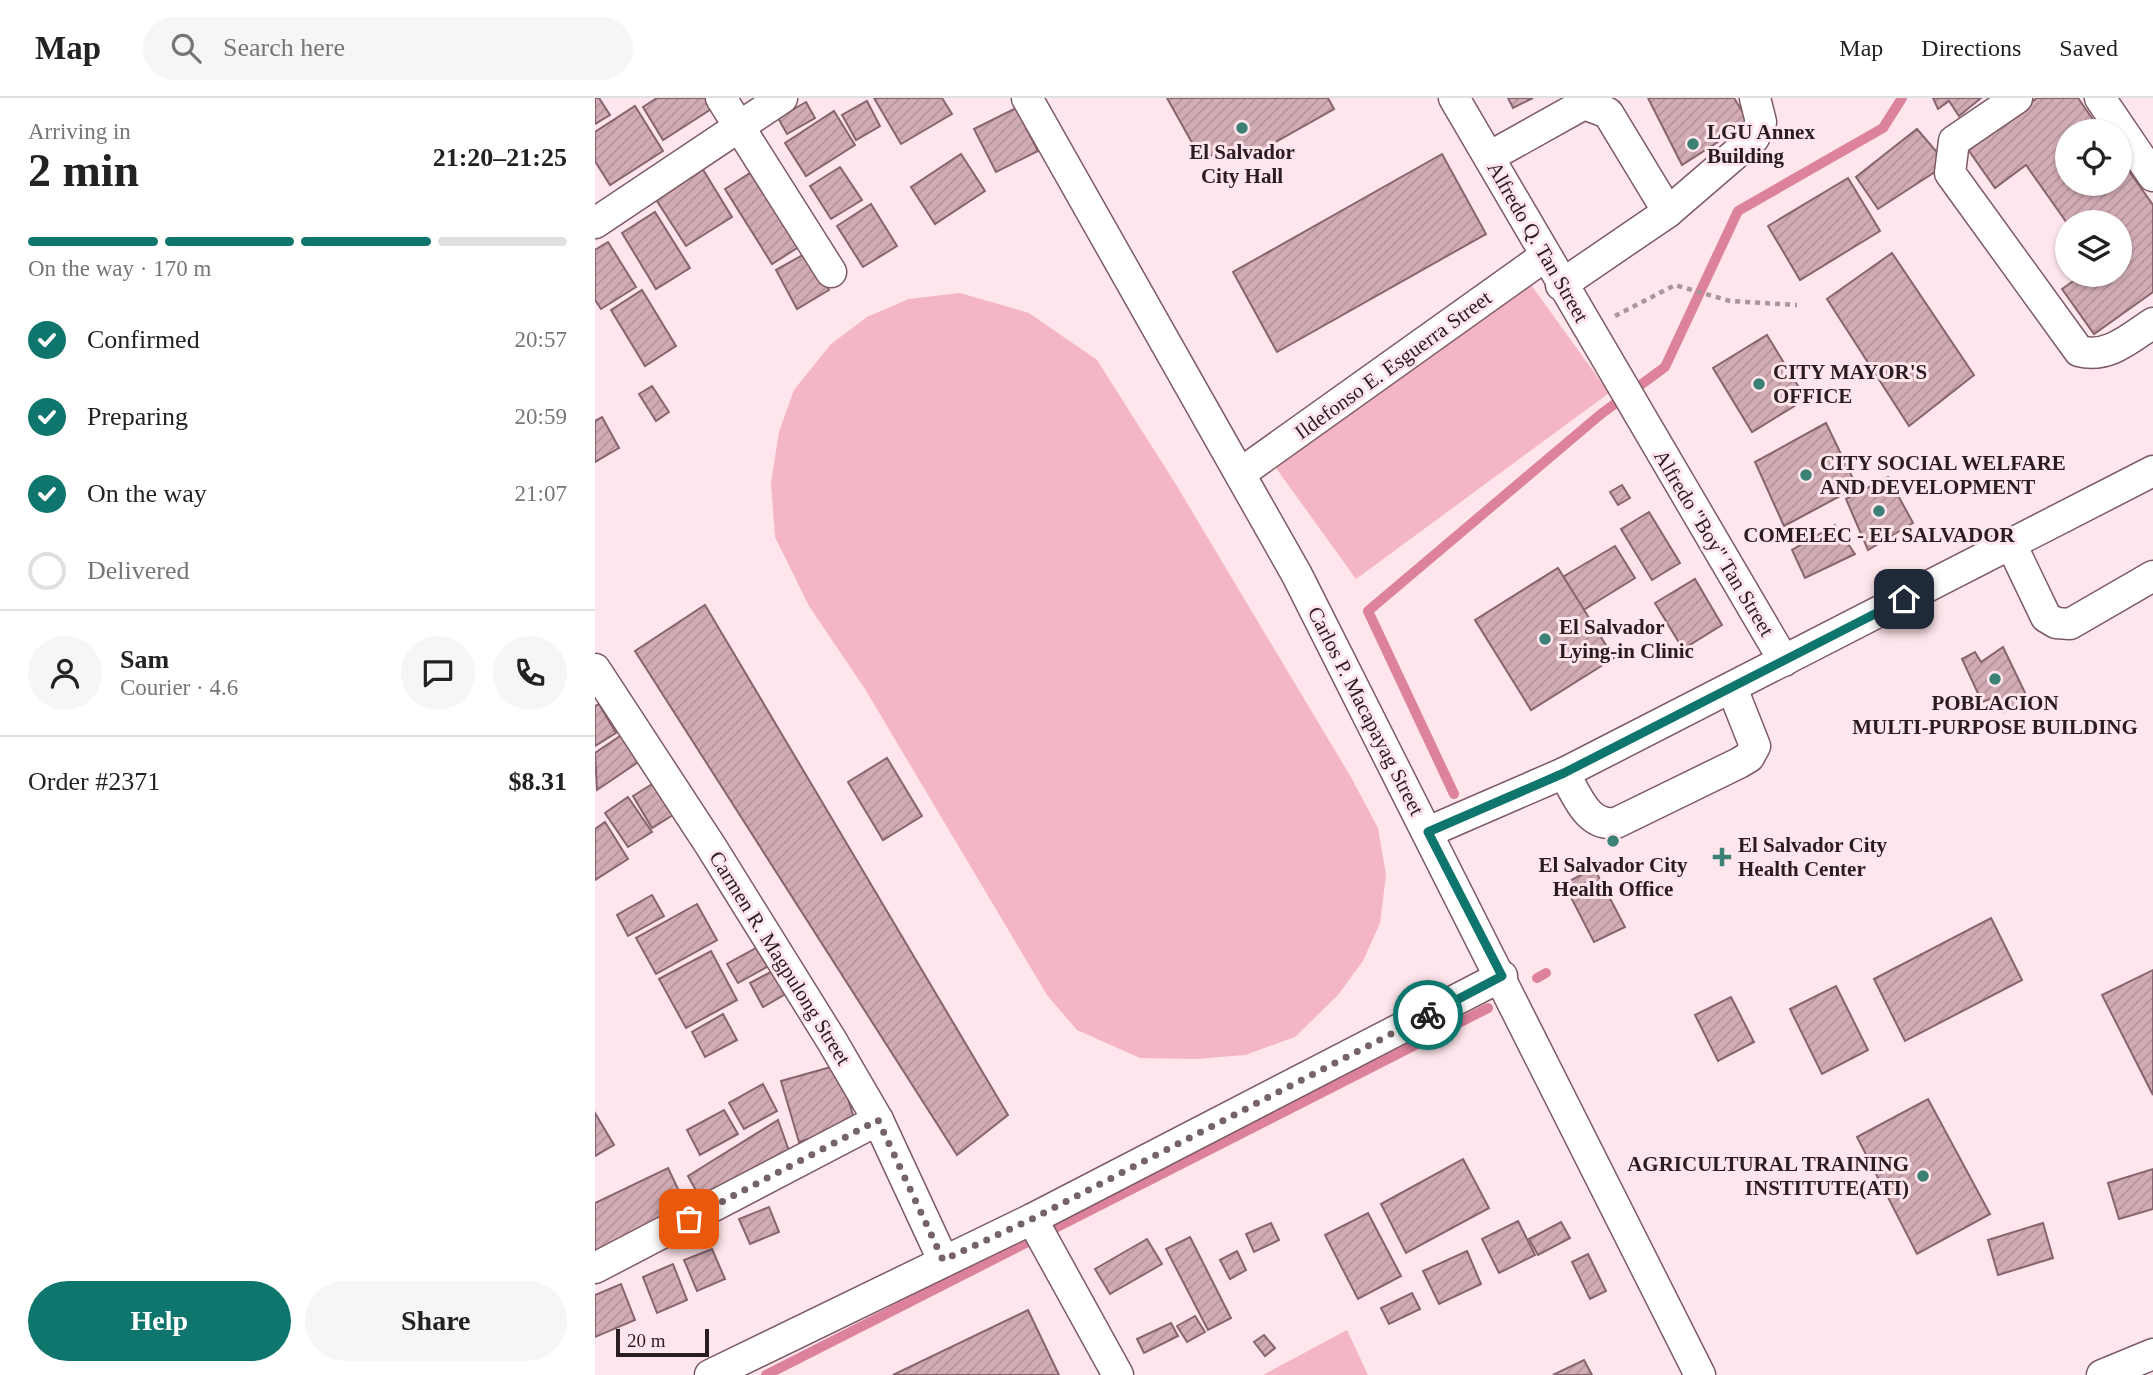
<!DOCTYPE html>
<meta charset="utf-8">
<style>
:root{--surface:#fff;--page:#f6f6f6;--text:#222;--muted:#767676;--line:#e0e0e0;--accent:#0f766e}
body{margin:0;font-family:Georgia,serif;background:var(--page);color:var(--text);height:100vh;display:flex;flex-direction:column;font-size:26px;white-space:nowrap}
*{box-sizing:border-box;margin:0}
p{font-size:23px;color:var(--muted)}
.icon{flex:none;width:38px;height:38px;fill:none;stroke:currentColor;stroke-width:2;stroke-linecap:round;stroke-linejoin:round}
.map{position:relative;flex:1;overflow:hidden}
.sheet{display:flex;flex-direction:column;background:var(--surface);width:595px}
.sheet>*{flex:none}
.controls{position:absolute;left:1460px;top:21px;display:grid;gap:14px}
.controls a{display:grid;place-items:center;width:77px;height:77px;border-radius:50%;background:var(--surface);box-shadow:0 2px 5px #0004;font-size:35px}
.scale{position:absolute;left:21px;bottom:18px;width:93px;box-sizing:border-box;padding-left:7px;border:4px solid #2a1c20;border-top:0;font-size:19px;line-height:24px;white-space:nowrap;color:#2a1c20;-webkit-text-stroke:5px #ffe6ec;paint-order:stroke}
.pin{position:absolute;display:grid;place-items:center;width:60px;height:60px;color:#fff;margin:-30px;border-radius:14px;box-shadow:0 4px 10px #0006}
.courier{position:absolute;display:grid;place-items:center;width:70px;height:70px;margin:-35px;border:5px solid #0f766e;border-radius:50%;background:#fff;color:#222;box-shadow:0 2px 9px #0007}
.overview em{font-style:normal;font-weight:600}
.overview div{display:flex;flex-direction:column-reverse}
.overview{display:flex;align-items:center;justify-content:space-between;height:119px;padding:0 28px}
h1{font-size:46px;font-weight:600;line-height:52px}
.bar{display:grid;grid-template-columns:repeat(4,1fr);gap:10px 7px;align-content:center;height:84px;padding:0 28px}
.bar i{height:9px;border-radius:5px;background:var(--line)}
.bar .on{background:var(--accent)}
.bar p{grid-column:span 4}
.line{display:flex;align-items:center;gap:18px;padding:0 28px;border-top:2px solid var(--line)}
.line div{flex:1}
.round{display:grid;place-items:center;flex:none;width:74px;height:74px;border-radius:37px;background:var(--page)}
ol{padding:0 28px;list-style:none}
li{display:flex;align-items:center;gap:21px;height:77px}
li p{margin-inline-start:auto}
li .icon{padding:7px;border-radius:50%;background:var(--accent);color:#fff;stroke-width:4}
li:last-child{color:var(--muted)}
li i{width:38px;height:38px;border:4px solid var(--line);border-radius:50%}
.cta{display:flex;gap:14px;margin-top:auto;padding:14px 28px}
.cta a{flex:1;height:80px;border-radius:42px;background:var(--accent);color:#fff;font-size:28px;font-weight:600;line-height:80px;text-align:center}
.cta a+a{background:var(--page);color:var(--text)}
header{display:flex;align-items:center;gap:42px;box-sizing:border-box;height:98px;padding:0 35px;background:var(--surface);border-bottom:2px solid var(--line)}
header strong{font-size:33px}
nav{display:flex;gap:38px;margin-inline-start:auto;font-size:24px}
.search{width:490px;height:63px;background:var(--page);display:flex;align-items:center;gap:18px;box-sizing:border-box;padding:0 24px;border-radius:38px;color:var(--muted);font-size:26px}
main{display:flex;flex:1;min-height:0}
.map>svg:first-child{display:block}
.park{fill:#f4b5c5}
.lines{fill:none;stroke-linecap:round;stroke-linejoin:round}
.stream{stroke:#dd829c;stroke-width:10}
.building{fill:url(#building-hatch);stroke:#88656e;stroke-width:2}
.minor-casing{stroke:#7d5b64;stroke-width:33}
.path{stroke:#a9959a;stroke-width:4.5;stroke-dasharray:5 5;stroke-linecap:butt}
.minor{stroke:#fff;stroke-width:30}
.done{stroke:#756367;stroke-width:7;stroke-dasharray:0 12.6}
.route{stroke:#0f766e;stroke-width:9}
.poi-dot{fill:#3c8176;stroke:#ffe6ec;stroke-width:2.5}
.labels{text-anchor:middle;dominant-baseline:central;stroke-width:6;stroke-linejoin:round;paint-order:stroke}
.poi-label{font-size:21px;font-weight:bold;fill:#2a1c20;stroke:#ffe6ec;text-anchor:start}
.street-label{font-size:21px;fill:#2a1c20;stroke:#ffe6ec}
</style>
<header>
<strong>Map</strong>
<div class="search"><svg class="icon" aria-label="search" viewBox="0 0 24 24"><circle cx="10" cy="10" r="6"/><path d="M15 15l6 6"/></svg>Search here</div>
<nav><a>Map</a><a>Directions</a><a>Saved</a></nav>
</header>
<main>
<section class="sheet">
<div class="overview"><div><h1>2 min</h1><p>Arriving in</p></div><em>21:20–21:25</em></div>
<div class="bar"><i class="on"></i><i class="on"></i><i class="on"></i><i></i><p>On the way · 170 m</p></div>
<ol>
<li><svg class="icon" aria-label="check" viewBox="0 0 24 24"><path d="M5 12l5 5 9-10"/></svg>Confirmed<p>20:57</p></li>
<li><svg class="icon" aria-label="check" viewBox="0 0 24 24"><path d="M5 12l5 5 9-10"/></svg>Preparing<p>20:59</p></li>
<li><svg class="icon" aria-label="check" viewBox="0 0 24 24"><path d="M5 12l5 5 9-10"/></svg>On the way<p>21:07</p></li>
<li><i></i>Delivered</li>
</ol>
<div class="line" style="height:126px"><a class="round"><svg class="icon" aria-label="person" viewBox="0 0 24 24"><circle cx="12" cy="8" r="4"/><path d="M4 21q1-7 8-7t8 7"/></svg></a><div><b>Sam</b><p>Courier · 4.6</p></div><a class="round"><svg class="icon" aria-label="chat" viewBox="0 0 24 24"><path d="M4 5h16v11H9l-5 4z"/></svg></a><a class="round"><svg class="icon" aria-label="phone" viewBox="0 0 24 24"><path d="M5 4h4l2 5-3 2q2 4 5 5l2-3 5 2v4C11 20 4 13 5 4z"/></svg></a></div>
<div class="line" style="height:91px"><div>Order #2371</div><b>$8.31</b></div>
<div class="cta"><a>Help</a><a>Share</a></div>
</section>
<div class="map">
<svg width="1558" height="1277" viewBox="0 0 1558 1277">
<defs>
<pattern id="building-hatch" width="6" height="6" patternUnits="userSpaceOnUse" patternTransform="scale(1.75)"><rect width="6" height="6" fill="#d2acb5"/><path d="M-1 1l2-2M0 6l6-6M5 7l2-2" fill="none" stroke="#b4939b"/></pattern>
</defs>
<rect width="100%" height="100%" fill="#ffe6ec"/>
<g class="park">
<path d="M 934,184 L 1014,295 L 761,481 L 681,370 Z"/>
<path d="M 365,195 L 434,215 L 502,262 L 580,385 L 757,681 L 783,730 L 791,777 L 785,825 L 768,863 L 743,897 L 700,939 L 650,957 L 601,961 L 545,960 L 482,932 L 452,897 L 270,591 L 214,508 L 180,439 L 176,385 L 184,334 L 199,292 L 236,246 L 272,219 L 314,201 Z"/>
<path d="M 752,1232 L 773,1277 L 668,1277 Z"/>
</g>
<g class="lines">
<g class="stream">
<path d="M 859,696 L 773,513 L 1006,316 L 1070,269 L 1143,113 L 1288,30 L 1307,0"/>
<path d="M 942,880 L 951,875"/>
<path d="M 171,1277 L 893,910"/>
</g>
</g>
<g class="building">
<path d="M 0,0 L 4,0 L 15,17 L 0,26 Z"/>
<path d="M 62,0 L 116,0 L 121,8 L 68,42 L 48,9 Z"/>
<path d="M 279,0 L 347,0 L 357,16 L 306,46 Z"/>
<path d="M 572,0 L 733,0 L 739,11 L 670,50 L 605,59 Z"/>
<path d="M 913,0 L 938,0 L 918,10 Z"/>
<path d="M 1053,0 L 1139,0 L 1154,24 L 1087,67 Z"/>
<path d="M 1338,0 L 1386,0 L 1364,18 L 1354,3 L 1343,11 Z"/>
<path d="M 1442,0 L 1483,0 L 1506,33 L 1472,33 L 1472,86 L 1524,86 L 1524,59 L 1558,107 L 1558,194 L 1499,236 L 1467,191 L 1487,177 L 1524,177 L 1524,124 L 1472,125 L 1431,67 L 1400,90 L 1372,50 Z"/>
<path d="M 272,3 L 285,28 L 261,42 L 247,17 Z"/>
<path d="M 211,4 L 220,20 L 192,36 L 183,20 Z"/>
<path d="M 40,8 L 68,53 L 15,87 L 0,63 L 0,34 Z"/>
<path d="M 421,10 L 443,53 L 401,74 L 379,31 Z"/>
<path d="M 239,13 L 260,47 L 211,78 L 190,45 Z"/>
<path d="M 1322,31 L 1352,66 L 1283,111 L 1261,79 Z"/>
<path d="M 366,56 L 390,93 L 340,126 L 316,89 Z"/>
<path d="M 847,56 L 891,136 L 682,254 L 638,174 Z"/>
<path d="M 245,69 L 267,102 L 236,121 L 215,88 Z"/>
<path d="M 107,70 L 137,119 L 91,148 L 60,100 Z"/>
<path d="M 163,70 L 210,145 L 177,166 L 130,91 Z"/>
<path d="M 1253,80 L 1285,133 L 1205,182 L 1173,128 Z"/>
<path d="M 276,106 L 302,148 L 268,169 L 242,128 Z"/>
<path d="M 60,114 L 95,170 L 61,191 L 27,135 Z"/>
<path d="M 13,144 L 41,189 L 6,211 L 0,202 L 0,152 Z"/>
<path d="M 213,154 L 234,192 L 202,211 L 181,172 Z"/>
<path d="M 1297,155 L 1379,277 L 1314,328 L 1232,201 Z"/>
<path d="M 47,192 L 81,248 L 50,268 L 16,212 Z"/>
<path d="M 1172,237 L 1211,301 L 1157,334 L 1118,270 Z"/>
<path d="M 57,288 L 74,314 L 61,323 L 44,296 Z"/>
<path d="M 7,319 L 24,350 L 0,364 L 0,323 Z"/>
<path d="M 1231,325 L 1262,389 L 1189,428 L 1160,364 Z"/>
<path d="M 1293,379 L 1318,425 L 1273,452 L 1251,401 Z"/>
<path d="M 1027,387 L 1035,400 L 1023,407 L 1015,394 Z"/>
<path d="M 1054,414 L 1085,465 L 1057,482 L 1026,431 Z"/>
<path d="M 1240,427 L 1260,456 L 1210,480 L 1197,452 Z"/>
<path d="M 1020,448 L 1040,480 L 987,513 L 966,480 Z"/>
<path d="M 963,470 L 1019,560 L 936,612 L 880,522 Z"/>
<path d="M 1100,481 L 1127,527 L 1088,551 L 1060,505 Z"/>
<path d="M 110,507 L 413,1017 L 362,1057 L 40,553 Z"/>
<path d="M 1408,549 L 1434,603 L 1409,614 L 1404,598 L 1387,604 L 1367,561 L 1380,554 L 1386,564 Z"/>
<path d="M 4,606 L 21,635 L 0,648 L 0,608 Z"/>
<path d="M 37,630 L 55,656 L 2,692 L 0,655 Z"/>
<path d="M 292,660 L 327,718 L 288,742 L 253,684 Z"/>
<path d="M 67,680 L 86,712 L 57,730 L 38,698 Z"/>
<path d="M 33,699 L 57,734 L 33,749 L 10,715 Z"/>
<path d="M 10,724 L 33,761 L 0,782 L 0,731 Z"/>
<path d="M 999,770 L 1030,829 L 999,844 L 969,786 Z"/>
<path d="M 57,797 L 69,818 L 33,838 L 22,817 Z"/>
<path d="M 102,806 L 122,842 L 61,876 L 41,840 Z"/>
<path d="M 1396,820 L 1427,882 L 1310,943 L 1279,881 Z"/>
<path d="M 168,846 L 179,865 L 143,885 L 132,866 Z"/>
<path d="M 116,853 L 142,902 L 91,930 L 64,881 Z"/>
<path d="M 183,870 L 196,893 L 168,909 L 155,885 Z"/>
<path d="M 1558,872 L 1558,997 L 1507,897 Z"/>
<path d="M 1241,888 L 1273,952 L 1227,976 L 1195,911 Z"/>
<path d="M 1136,899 L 1159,944 L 1123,963 L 1100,917 Z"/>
<path d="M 128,916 L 142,942 L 110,959 L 97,934 Z"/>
<path d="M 243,967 L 261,1027 L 204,1044 L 186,983 Z"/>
<path d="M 168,986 L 182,1013 L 149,1031 L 134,1005 Z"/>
<path d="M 1333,1001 L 1395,1116 L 1322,1156 L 1262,1039 Z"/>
<path d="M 129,1012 L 143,1036 L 105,1057 L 92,1032 Z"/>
<path d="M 0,1015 L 19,1047 L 0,1058 Z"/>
<path d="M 183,1022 L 198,1064 L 109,1107 L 93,1078 Z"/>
<path d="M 868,1061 L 894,1110 L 811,1155 L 786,1106 Z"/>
<path d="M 73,1070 L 93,1112 L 0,1156 L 0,1105 Z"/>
<path d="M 1558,1071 L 1558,1111 L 1524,1121 L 1513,1085 Z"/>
<path d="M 174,1109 L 184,1134 L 155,1146 L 144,1121 Z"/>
<path d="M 773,1115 L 806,1178 L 763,1201 L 730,1137 Z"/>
<path d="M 923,1123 L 940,1157 L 904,1175 L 887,1141 Z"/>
<path d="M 966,1124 L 975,1140 L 943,1157 L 934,1141 Z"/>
<path d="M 676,1125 L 684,1142 L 659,1154 L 651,1136 Z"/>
<path d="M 1448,1125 L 1458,1160 L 1403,1177 L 1393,1142 Z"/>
<path d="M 595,1139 L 636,1220 L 613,1232 L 571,1151 Z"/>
<path d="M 552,1141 L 567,1166 L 515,1196 L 500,1171 Z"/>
<path d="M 117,1151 L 130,1181 L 102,1193 L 89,1162 Z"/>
<path d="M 642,1153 L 651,1172 L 635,1181 L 625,1162 Z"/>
<path d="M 872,1153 L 886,1186 L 844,1206 L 828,1173 Z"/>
<path d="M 993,1156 L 1011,1193 L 995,1201 L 977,1164 Z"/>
<path d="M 78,1166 L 92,1202 L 62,1215 L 48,1179 Z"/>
<path d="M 26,1186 L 40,1222 L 0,1239 L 0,1197 Z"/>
<path d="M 817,1195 L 825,1211 L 794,1226 L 786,1210 Z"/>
<path d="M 433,1212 L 464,1277 L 298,1277 Z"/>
<path d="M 600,1218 L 610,1234 L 592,1244 L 582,1228 Z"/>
<path d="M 576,1225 L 583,1238 L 549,1255 L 542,1241 Z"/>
<path d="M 669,1237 L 680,1250 L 670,1258 L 659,1244 Z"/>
<path d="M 989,1262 L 997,1277 L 958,1277 Z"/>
</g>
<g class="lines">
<defs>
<g id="minor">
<path d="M 126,0 L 236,174"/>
<path d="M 432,0 L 702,477 L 1105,1277"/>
<path d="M 859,0 L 1189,563"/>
<path d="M 1422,0 L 1359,43 L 1355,75 L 1484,253 C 1513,261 1535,240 1558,225"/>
<path d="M 1505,0 L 1558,78"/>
<path d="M 894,59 L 989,6 L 1013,15 L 1073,114"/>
<path d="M 0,125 L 187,0"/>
<path d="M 966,187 L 1073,114 L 1159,40 L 1166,24 L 1160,0"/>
<path d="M 646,375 L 950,158"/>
<path d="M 1416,446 L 1451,519 L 1461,525 L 1475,526 L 1558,478"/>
<path d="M 0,571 L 117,750 L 237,943 L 283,1022 L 348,1162"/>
<path d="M 969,675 C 982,697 992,729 1021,725 L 1144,665 L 1154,659 L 1160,648 L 1137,590"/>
<path d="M 833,734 L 969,675 L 1558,373"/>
<path d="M 437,1121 L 523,1277"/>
<path d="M 0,1170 L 283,1022"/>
<path d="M 115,1277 L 437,1121 L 907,878"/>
<path d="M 1507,1277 L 1558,1256"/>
</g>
</defs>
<use href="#minor" class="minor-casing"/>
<path class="path" d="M 1020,218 L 1080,187 L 1135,203 L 1202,207"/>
<use href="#minor" class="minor"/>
</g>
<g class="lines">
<path class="done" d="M 94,1121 L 283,1022 L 348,1162 L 437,1121 L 833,917"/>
<path class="route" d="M 833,917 L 907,878 L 833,734 L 969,675 L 1309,501"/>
</g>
<g class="poi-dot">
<circle cx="647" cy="30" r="7"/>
<circle cx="1098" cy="46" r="7"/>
<circle cx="1164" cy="286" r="7"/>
<circle cx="1211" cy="377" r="7"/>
<circle cx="1284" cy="413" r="7"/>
<circle cx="950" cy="541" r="7"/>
<circle cx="1400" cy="581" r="7"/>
<circle cx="1018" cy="743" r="7"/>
<path d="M1123.5 748.5h7v7h7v7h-7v7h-7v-7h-7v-7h7z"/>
<circle cx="1328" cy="1078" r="7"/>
</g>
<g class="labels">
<g class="poi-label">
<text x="1112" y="34">LGU Annex<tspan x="1112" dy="24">Building</tspan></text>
<text x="647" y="54" text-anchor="middle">El Salvador<tspan x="647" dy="24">City Hall</tspan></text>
<text x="1178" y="274">CITY MAYOR'S<tspan x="1178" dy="24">OFFICE</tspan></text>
<text x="1225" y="365">CITY SOCIAL WELFARE<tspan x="1225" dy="24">AND DEVELOPMENT</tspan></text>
<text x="1284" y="437" text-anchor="middle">COMELEC - EL SALVADOR</text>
<text x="964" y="529">El Salvador<tspan x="964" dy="24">Lying-in Clinic</tspan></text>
<text x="1400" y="605" text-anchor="middle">POBLACION<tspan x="1400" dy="24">MULTI-PURPOSE BUILDING</tspan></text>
<text x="1143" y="747">El Salvador City<tspan x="1143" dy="24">Health Center</tspan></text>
<text x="1018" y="767" text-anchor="middle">El Salvador City<tspan x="1018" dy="24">Health Office</tspan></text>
<text x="1314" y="1066" text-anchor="end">AGRICULTURAL TRAINING<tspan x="1314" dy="24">INSTITUTE(ATI)</tspan></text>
</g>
<g class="street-label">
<text transform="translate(943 144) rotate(60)">Alfredo Q. Tan Street</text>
<text transform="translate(798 267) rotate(-36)">Ildefonso E. Esguerra Street</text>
<text transform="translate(1119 445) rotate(59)">Alfredo "Boy" Tan Street</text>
<text transform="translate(771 613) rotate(63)">Carlos P. Macapayag Street</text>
<text transform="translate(185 860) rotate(58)">Carmen R. Magpulong Street</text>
</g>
</g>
</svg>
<div class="controls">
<a><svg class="icon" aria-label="locate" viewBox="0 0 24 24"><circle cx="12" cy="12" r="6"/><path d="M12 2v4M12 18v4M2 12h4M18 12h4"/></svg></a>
<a><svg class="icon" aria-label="layers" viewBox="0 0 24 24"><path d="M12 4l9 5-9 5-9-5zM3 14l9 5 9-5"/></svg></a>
</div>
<div class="scale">20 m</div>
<div class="pin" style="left:94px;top:1121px;background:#ea580c"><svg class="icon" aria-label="bag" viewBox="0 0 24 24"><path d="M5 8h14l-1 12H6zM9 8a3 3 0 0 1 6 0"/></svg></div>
<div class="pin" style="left:1309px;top:501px;background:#1f2937"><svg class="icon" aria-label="home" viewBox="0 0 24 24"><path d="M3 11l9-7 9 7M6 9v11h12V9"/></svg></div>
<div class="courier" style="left:833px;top:917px"><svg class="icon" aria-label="bike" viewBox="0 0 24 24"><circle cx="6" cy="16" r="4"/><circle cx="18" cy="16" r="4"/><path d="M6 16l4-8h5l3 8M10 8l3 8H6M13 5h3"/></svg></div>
</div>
</main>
